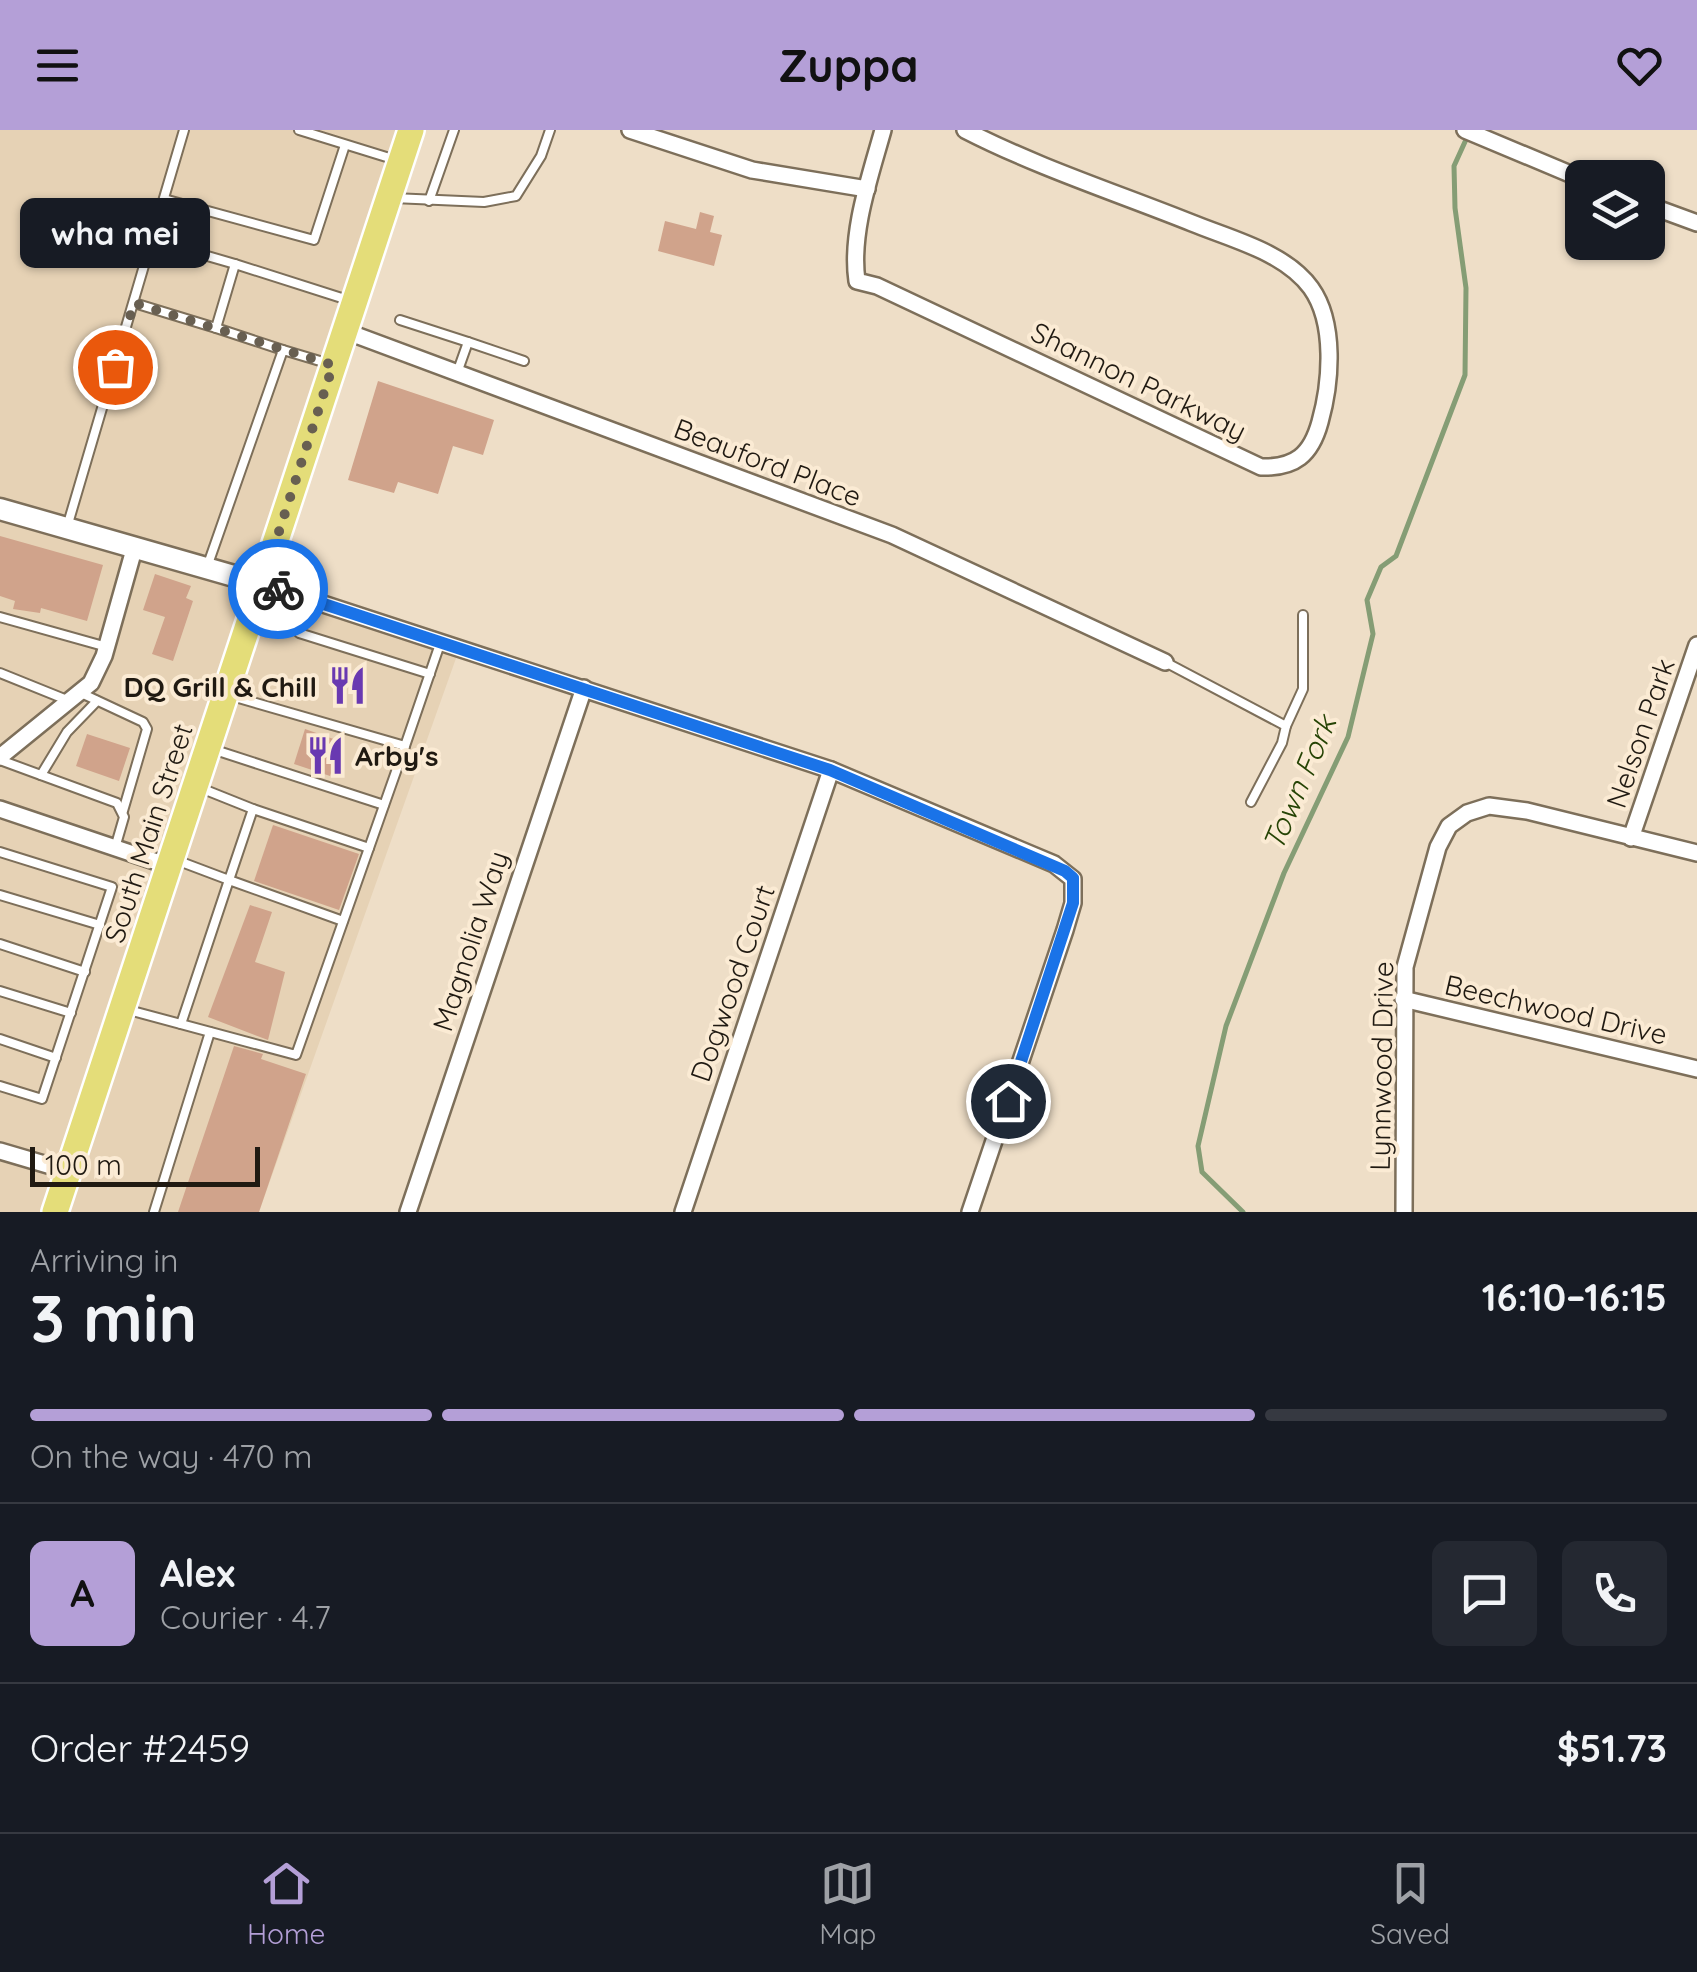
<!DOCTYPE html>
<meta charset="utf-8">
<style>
:root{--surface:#171b24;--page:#242831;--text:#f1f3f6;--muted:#9ea1a6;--line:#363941;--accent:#b49fd7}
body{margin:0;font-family:Quicksand,sans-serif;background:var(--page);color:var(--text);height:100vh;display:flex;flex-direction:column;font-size:38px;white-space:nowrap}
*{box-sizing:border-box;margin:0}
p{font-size:32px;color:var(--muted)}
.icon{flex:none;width:55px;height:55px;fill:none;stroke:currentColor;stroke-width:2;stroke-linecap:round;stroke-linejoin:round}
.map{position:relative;height:1082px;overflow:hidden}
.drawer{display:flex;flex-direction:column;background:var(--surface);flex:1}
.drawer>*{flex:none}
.tools{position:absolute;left:1565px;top:30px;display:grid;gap:20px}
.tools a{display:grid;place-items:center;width:100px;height:100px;border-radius:15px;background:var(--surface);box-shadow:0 2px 8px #0004;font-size:50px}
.scale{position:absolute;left:30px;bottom:25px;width:230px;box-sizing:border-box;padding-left:10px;border:5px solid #201a12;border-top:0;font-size:28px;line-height:35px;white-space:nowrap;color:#201a12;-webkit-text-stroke:8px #fbebd4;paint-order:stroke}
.pin{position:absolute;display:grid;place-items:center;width:85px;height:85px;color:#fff;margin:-42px;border:5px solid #fff;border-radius:50%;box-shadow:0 2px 10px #0007}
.courier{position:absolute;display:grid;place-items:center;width:100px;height:100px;margin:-50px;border:8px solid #1a73e8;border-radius:50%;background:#fff;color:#222;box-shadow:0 2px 12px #0007}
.bubble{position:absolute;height:70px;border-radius:15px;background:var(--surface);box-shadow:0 2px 8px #0004;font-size:32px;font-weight:700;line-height:70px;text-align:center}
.head em{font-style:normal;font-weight:700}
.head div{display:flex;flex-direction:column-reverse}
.head{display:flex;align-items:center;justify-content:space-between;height:170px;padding:0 30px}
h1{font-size:65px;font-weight:700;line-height:75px}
.bar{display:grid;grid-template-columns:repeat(4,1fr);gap:15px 10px;align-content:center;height:120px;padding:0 30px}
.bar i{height:12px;border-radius:8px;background:var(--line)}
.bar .current{background:var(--accent)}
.bar p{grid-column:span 4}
.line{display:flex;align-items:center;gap:25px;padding:0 30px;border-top:2px solid var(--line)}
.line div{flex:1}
.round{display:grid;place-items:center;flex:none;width:105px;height:105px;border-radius:15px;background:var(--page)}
header{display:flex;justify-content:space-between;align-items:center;height:130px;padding:0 30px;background:var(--accent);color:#111;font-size:45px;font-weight:700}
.dock{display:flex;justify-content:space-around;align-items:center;height:140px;border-top:2px solid var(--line);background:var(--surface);font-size:28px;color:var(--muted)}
.dock a{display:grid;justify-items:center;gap:5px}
.dock .current{color:var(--accent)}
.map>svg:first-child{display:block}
.built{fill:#e6d2b5}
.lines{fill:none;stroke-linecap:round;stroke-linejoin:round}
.stream{stroke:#859d75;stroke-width:5}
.building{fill:#d0a38b}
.service-casing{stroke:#7d6f5a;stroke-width:12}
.minor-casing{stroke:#7d6f5a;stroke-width:20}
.tertiary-casing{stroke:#7d6f5a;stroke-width:25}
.primary-casing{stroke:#fff;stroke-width:30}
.service{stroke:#fff;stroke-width:8}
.minor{stroke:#fff;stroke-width:15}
.tertiary{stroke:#fff;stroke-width:20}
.primary{stroke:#e4dd79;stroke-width:25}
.done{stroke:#685f51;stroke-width:10;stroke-dasharray:0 18}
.route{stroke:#1a73e8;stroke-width:12}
.labels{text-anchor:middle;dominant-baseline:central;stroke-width:8;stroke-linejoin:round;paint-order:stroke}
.street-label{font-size:28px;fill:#201a12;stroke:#fbebd4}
.poi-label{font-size:28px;font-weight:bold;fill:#201a12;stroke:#fbebd4;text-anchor:end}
.water-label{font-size:30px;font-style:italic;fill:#264405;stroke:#fbebd4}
</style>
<header><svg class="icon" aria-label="menu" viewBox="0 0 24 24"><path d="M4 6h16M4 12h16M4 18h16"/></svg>Zuppa<svg class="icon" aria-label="heart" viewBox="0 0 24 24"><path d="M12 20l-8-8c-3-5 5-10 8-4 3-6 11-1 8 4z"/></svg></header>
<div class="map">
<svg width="1697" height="1082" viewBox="0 0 1697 1082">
<rect width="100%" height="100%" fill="#eedec7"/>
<path class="built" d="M 0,0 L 410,0 L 262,453 L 460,517 L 259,1082 L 0,1082 Z"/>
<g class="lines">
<path class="stream" d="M 1243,1082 L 1202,1042 L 1198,1016 L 1226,896 L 1284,743 L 1348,607 L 1373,504 L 1367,470 L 1381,437 L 1396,426 L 1465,245 L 1466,158 L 1455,78 L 1454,36 L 1469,3"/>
</g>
<g class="building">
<path d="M 700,82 L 714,86 L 710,102 L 722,105 L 714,136 L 658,121 L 665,91 L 696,99 Z"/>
<path d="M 378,251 L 494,290 L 483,325 L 453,316 L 438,364 L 398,352 L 394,363 L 348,350 Z"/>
<path d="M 0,406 L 103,435 L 87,491 L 41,478 L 40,483 L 13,479 L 15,471 L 0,466 Z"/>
<path d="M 155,444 L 191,456 L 186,468 L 193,471 L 173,531 L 152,524 L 165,487 L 143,480 Z"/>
<path d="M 305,599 L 342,612 L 330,646 L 294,634 Z"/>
<path d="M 87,604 L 130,618 L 119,651 L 76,636 Z"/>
<path d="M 273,695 L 359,724 L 339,780 L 254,751 Z"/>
<path d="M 250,775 L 272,782 L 255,832 L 285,842 L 268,910 L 208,887 Z"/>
<path d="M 234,916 L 263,924 L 261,929 L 306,944 L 259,1082 L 178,1082 Z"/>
</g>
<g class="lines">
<defs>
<g id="service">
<path d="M 299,0 L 396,30"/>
<path d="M 393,68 L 484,72 L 516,66 L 541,26 L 550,0"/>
<path d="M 164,69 L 314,110 L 345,15"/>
<path d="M 429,71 L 454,0"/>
<path d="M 152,110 L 235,134"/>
<path d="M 134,173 L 216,198"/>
<path d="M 400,190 L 468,212 L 457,243"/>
<path d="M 468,212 L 524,231"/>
<path d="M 283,220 L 216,198 L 235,134 L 348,170"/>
<path d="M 67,397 L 184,0"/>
<path d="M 207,437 L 283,220 L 330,234"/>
<path d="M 299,465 L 294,491 L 299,503 L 430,544"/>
<path d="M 0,487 L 107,517"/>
<path d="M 1165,532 L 1286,596 L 1282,613 L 1251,672"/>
<path d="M 0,543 L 67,570"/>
<path d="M 81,563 L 143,592 L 147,599 L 123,681"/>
<path d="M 228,565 L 405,616 L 441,511"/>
<path d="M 1286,596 L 1303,559 L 1303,485"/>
<path d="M 212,619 L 384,675"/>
<path d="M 0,630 L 117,673 L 124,687 L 115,718"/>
<path d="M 41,645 L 67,602 L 97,571"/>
<path d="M 253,679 L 369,718"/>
<path d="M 0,722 L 112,757 L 42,969 L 0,956"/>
<path d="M 176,730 L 229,750 L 253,679 L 198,657"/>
<path d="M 0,765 L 100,795"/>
<path d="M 0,814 L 85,842"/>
<path d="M 0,861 L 71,883"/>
<path d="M 125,879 L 296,925 L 405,616"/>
<path d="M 181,894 L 229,750 L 343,791"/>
<path d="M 0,909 L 56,928"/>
<path d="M 154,1082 L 210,902"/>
</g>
<g id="minor">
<path d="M 630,0 L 752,40 L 867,59"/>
<path d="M 883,0 C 870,47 850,103 857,151 L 877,156 L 1261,337 C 1295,338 1311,325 1320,292 C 1331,253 1336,193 1311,158 C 1285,122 1231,109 1192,93 C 1117,63 1037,37 965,0"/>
<path d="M 1465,0 L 1582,49"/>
<path d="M 1648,75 L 1697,93"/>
<path d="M 345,201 L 892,405 L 1165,532"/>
<path d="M 262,454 L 831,640 L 1054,734 L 1073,749 L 1073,773 L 1065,800 L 970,1082"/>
<path d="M 0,627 L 91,553 L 104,526 L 135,416"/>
<path d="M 0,679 L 169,736"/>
<path d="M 1631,708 L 1697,515"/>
<path d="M 1403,869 L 1697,939"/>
<path d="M 0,1021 L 68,1041"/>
<path d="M 408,1082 L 584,558"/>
<path d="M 683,1082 L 831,640"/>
<path d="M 1404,1082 L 1405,837 L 1438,717 L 1449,696 L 1467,683 L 1489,676 L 1527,681 L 1697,723"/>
</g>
<path id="tertiary" d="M 0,379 L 262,454"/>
<path id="primary" d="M 55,1082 L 411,0"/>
</defs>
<use href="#service" class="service-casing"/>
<use href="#minor" class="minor-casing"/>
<use href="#tertiary" class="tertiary-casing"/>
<use href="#primary" class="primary-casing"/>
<use href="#service" class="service"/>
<use href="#minor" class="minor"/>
<use href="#tertiary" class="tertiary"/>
<use href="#primary" class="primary"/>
</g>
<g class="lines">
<path class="done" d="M 115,237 L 134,173 L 333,235 L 262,454 L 278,459"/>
<path class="route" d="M 278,459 L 830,640 L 1065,741 L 1073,748 L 1073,773 L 1008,971"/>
</g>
<defs>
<symbol id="restaurant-bare" viewBox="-9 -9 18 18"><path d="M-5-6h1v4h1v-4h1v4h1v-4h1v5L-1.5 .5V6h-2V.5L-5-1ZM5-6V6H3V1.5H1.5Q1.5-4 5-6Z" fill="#6939b1" stroke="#fbebd4" stroke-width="2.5" paint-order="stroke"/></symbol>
</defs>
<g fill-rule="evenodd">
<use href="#restaurant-bare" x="320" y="528" width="55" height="55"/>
<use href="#restaurant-bare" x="298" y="598" width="55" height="55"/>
</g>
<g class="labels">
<g class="street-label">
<text transform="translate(1139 251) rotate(26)">Shannon Parkway</text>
<text transform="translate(768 332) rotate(21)">Beauford Place</text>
<text transform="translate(1640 603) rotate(-71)">Nelson Park</text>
<text transform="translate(148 703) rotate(-72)">South Main Street</text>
<text transform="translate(470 811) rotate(-72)">Magnolia Way</text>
<text transform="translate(732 853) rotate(-71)">Dogwood Court</text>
<text transform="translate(1556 879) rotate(13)">Beechwood Drive</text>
<text transform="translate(1381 936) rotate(-89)">Lynnwood Drive</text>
</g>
<g class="poi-label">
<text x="317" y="556">DQ Grill &amp; Chill</text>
<text x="355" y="625" text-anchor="start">Arby's</text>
</g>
<g class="water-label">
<text transform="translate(1299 653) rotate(-67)">Town Fork</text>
</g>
</g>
</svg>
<div class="tools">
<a><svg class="icon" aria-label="layers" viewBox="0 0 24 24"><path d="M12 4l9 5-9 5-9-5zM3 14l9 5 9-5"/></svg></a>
</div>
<div class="scale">100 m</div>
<div class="pin" style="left:115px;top:237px;background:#ea580c"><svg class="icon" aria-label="bag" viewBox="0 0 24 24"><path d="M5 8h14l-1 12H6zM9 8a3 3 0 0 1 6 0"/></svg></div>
<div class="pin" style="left:1008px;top:971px;background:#1f2937"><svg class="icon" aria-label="home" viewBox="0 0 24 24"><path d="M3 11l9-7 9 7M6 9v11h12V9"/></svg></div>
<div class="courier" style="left:278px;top:459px"><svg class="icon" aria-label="bike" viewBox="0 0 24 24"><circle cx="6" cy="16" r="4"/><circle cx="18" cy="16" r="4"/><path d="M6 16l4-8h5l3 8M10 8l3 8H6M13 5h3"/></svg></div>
<div class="bubble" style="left:20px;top:68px;width:190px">wha mei</div>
</div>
<section class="drawer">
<div class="head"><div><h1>3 min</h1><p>Arriving in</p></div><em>16:10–16:15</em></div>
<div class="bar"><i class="current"></i><i class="current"></i><i class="current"></i><i></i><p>On the way · 470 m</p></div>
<div class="line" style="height:180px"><b class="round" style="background:var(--accent);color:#111">A</b><div><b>Alex</b><p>Courier · 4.7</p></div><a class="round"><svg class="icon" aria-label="chat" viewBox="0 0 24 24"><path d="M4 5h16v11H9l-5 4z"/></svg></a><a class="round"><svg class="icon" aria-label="phone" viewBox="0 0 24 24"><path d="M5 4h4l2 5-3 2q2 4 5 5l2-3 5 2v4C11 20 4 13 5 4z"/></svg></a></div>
<div class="line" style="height:130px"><div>Order #2459</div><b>$51.73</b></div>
</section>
<nav class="dock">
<a class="current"><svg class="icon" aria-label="home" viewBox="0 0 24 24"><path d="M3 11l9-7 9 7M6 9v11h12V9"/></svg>Home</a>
<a><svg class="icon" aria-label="map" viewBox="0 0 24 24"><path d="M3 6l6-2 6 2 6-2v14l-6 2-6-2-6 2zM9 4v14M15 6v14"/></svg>Map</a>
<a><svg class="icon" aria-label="saved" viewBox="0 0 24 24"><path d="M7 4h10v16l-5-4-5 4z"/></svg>Saved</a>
</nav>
